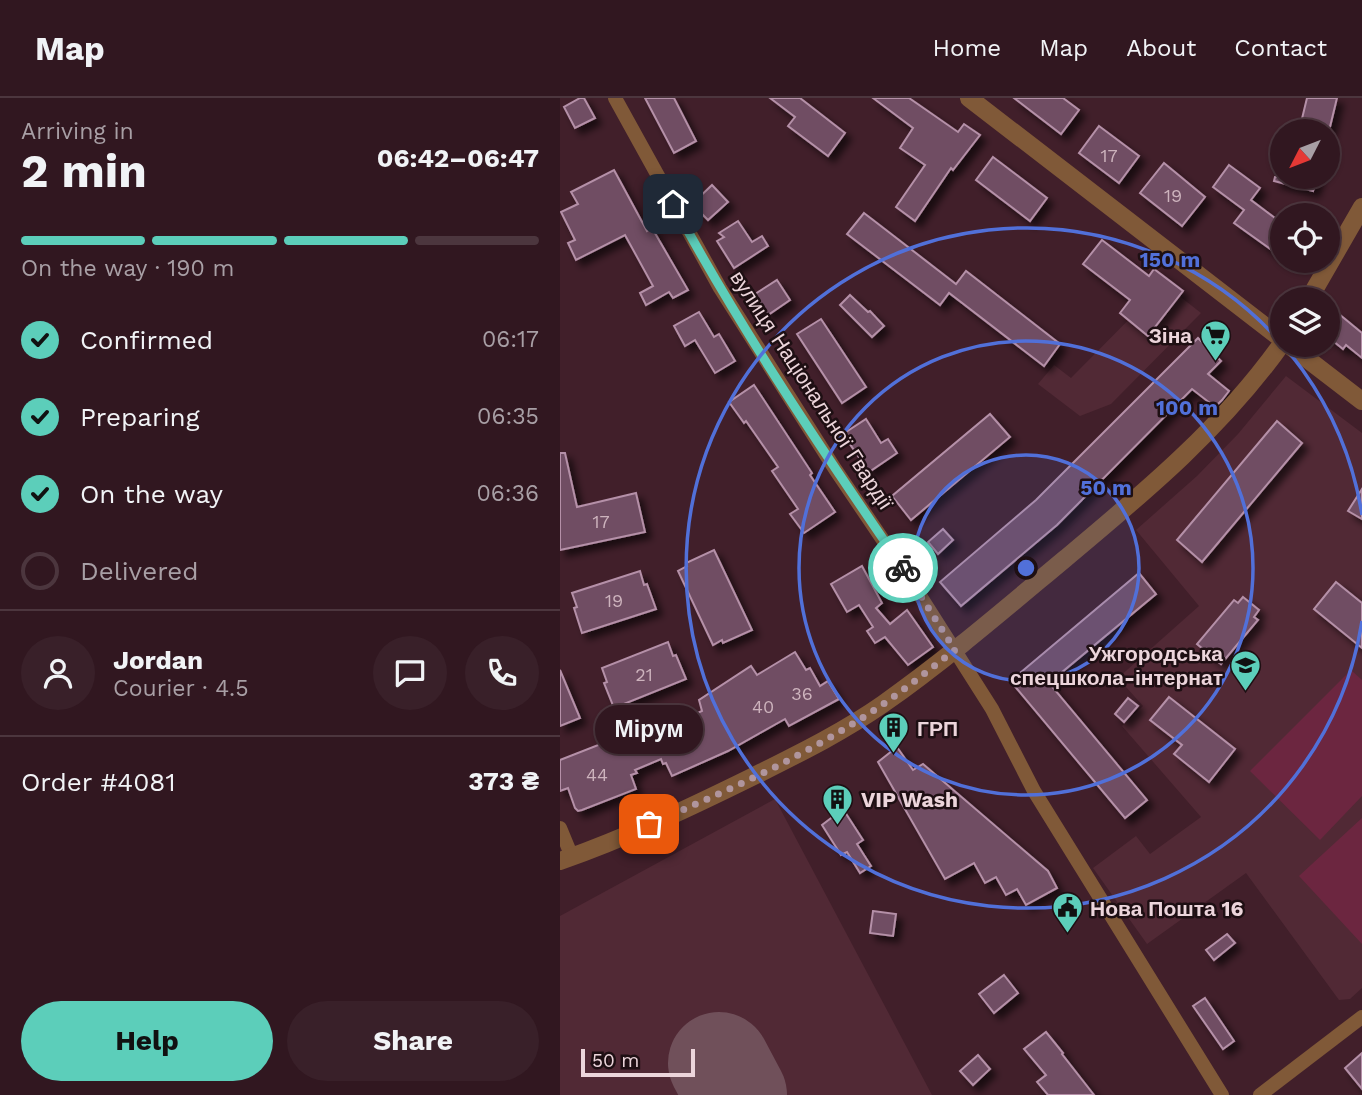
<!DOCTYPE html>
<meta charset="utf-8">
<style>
:root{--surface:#311720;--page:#392029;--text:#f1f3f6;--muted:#a89fa5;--line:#4c363e;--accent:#5cceba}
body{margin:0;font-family:"Work Sans",sans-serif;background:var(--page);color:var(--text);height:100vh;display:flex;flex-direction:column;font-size:26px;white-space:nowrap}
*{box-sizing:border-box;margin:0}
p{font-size:23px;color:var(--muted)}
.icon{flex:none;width:38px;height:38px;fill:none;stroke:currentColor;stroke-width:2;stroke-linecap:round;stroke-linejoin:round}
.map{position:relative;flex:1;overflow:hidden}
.panel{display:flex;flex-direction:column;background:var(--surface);width:560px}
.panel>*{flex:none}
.needle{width:46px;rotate:228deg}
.controls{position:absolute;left:710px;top:21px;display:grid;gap:14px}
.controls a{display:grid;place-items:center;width:70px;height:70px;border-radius:50%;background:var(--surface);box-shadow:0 2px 5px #0004,0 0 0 2px var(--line);font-size:35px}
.scale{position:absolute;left:21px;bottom:18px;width:114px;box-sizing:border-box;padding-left:7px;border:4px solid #ecd5db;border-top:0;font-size:19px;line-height:24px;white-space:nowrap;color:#ecd5db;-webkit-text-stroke:5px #1e0f13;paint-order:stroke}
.pin{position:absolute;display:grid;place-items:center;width:60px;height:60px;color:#fff;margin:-30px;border-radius:14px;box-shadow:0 4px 10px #0006}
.courier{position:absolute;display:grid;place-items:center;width:70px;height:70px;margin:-35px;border:5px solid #5cceba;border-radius:50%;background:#fff;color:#222;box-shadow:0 2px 9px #0007}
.bubble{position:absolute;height:49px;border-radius:24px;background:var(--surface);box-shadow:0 2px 5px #0004,0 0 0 2px var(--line);font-size:23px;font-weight:700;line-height:49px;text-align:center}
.headline em{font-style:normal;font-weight:700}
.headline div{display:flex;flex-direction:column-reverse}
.headline{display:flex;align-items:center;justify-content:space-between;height:119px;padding:0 21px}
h1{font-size:46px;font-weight:700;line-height:52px}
.bar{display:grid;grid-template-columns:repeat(4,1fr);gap:10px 7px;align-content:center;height:84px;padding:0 21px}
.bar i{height:9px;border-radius:5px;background:var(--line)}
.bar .selected{background:var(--accent)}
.bar p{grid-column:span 4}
.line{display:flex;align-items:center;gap:18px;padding:0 21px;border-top:2px solid var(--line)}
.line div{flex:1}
.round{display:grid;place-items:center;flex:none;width:74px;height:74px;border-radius:37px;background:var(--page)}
ol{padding:0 21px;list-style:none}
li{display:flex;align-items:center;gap:21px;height:77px}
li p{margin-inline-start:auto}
li .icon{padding:7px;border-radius:50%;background:var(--accent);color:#111;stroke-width:4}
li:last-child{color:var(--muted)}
li i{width:38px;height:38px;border:4px solid var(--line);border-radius:50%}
.primary-button{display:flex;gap:14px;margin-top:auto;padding:14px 21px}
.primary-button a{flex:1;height:80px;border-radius:42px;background:var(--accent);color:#111;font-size:28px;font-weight:700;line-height:80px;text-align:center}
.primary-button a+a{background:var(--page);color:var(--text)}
header{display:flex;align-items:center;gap:42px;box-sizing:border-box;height:98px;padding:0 35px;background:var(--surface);border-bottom:2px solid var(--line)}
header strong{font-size:33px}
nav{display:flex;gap:38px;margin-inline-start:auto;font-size:24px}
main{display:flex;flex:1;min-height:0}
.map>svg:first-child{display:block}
.built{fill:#512935}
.green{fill:#6c2640}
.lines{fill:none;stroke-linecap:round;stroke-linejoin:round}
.runway{stroke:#70505a;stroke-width:102}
.building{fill:#6f4e63;stroke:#b590a8;stroke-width:2;filter:url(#shadow)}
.minor{stroke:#805938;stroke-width:14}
.tertiary{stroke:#805938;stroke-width:18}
.done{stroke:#b0959d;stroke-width:7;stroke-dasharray:0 12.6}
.route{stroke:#5cceba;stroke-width:9}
.ring{fill:none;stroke:#5170d9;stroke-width:3.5}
.labels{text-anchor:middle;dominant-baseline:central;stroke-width:5;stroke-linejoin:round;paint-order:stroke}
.number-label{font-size:18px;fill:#cdb3bd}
.poi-label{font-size:21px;font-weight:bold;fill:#ecd5db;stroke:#1e0f13;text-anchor:start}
.street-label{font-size:21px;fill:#ecd5db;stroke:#1e0f13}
.centre{fill:#5170d9;stroke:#1e0f13;stroke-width:3.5}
.ring-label{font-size:21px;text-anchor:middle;font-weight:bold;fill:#5170d9;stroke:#1e0f13;stroke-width:5;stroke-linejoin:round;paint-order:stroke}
</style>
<header>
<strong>Map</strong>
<nav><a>Home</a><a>Map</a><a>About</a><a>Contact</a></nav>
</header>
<main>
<section class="panel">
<div class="headline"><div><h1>2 min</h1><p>Arriving in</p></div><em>06:42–06:47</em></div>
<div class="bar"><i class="selected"></i><i class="selected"></i><i class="selected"></i><i></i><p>On the way · 190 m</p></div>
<ol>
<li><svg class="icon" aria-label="check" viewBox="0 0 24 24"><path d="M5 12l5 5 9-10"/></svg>Confirmed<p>06:17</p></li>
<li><svg class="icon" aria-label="check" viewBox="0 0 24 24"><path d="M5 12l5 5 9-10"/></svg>Preparing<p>06:35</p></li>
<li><svg class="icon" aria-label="check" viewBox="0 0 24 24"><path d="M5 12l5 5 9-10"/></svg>On the way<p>06:36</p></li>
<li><i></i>Delivered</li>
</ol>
<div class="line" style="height:126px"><a class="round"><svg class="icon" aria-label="person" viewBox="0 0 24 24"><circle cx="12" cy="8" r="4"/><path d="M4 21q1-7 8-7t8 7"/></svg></a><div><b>Jordan</b><p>Courier · 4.5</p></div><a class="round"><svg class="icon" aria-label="chat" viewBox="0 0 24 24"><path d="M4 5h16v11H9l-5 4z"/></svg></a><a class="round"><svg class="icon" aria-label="phone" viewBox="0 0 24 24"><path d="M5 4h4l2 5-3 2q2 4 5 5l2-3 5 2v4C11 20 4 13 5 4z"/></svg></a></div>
<div class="line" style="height:91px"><div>Order #4081</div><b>373 ₴</b></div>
<div class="primary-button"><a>Help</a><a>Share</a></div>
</section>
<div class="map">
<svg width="802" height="997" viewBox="0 0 802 997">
<defs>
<filter id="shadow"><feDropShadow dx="6" dy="6" stdDeviation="3.5" flood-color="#0009"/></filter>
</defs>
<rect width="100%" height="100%" fill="#411f2a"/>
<g class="built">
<path d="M 604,186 L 641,215 L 551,306 L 520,318 L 478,286 L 494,267 L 511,280 Z"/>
<path d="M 726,278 L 802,335 L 802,890 L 790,901 L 779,902 L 686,775 L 587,846 L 533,770 L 576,738 L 590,756 L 641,719 L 562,628 L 583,608 L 558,580 L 639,508 L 576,432 L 637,378 L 678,336 Z"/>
<path d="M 215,701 L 372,997 L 0,997 L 0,818 Z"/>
</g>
<g class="green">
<path d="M 791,572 L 802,582 L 802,698 L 760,742 L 690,673 Z"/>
<path d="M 802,720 L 802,846 L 739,778 Z"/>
</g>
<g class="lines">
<path class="runway" d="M 159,965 L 176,997"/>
</g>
<g class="building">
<path d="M 20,0 L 24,0 L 35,20 L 15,30 L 4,9 Z"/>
<path d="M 85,0 L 114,0 L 136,43 L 114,55 Z"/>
<path d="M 210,0 L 240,0 L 285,35 L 268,58 L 228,28 L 235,19 Z"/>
<path d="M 313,0 L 349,0 L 398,34 L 404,26 L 420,37 L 393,72 L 391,70 L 355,123 L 336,109 L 365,67 L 340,50 L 353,30 Z"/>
<path d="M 454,0 L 503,0 L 519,12 L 501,36 Z"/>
<path d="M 747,0 L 777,0 L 769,33 L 739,33 Z"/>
<path d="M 539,28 L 579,58 L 559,85 L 519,55 Z"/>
<path d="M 433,59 L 487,100 L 470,123 L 416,82 Z"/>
<path d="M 604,65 L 645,99 L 622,128 L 580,95 Z"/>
<path d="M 669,67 L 700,90 L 691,102 L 723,126 L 723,160 L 674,125 L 684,112 L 653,89 Z"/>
<path d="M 54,72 L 87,133 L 92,130 L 128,192 L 113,200 L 109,194 L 86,207 L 80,195 L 93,188 L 65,137 L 16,162 L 8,145 L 15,142 L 1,114 L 18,106 L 11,94 Z"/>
<path d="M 715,79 L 757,79 L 753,93 L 714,83 Z"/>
<path d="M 152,87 L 168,104 L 148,122 L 132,106 Z"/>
<path d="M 304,115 L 396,186 L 406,173 L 500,246 L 484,268 L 389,195 L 380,207 L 287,136 Z"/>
<path d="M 178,123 L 192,144 L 202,138 L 208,148 L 174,170 L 157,143 L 164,139 L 159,135 Z"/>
<path d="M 542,142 L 589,178 L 594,171 L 623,193 L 588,238 L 560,215 L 570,202 L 523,166 Z"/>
<path d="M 217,182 L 230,202 L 208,217 L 195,196 Z"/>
<path d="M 290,197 L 308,214 L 310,213 L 324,228 L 312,239 L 280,207 Z"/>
<path d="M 139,214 L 154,239 L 159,236 L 175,263 L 155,275 L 135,242 L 125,248 L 114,228 Z"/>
<path d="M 779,216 L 802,235 L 802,260 L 786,247 L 783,251 L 768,239 L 768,229 Z"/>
<path d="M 261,221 L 306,289 L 282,305 L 237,236 Z"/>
<path d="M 638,240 L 661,263 L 648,276 L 669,293 L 662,302 L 655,309 L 632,291 L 497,427 L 401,508 L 380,484 L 476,402 Z"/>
<path d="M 194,287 L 252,375 L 250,377 L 275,414 L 244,435 L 230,416 L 238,411 L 212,373 L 218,369 L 186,323 L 184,325 L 169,304 Z"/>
<path d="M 430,316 L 450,339 L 351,422 L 332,398 Z"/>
<path d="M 306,321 L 321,345 L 328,341 L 337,355 L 309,374 L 283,336 Z"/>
<path d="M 717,323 L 742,345 L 642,464 L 617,442 Z"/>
<path d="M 0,355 L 5,355 L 17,409 L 76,395 L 85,434 L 0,452 Z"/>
<path d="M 802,391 L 802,421 L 788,413 Z"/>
<path d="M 383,431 L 393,442 L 378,456 L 368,444 Z"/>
<path d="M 154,452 L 192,532 L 163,545 L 162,542 L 153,547 L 118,473 L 127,468 L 126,465 Z"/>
<path d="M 302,468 L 322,505 L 316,510 L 330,526 L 347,512 L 373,549 L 348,567 L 325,539 L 315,545 L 307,533 L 313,529 L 299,507 L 287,514 L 271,486 Z"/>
<path d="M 80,473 L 84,487 L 87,486 L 96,511 L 22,535 L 14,510 L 17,509 L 12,495 Z"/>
<path d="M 579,475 L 596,496 L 489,585 L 587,702 L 565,720 L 452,585 L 456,582 L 454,580 Z"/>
<path d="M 776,484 L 802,505 L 802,550 L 754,511 Z"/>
<path d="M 683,499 L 699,512 L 694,519 L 698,522 L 661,566 L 637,546 L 674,502 L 678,505 Z"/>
<path d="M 108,544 L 113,558 L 116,557 L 126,581 L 54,610 L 44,585 L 47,584 L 42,570 Z"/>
<path d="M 235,554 L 246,572 L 250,570 L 260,588 L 268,583 L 279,601 L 229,628 L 225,621 L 168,653 L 112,678 L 106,665 L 103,666 L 101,661 L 75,672 L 77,675 L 71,677 L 76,691 L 22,712 L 18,713 L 15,710 L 8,690 L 0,693 L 0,662 L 56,640 L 62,655 L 94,640 L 92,636 L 142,613 L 139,602 L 191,568 L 197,577 Z"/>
<path d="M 0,572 L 20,620 L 0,628 Z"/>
<path d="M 609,599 L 675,651 L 649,684 L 614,656 L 622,647 L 590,622 Z"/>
<path d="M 568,600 L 578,608 L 564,624 L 555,616 Z"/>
<path d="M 337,649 L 353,672 L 363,666 L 488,773 L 497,790 L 466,807 L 457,791 L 446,797 L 436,779 L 425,785 L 414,765 L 385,781 L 318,664 Z"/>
<path d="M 283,711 L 303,742 L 297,746 L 311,768 L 300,775 L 287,754 L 281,757 L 262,727 Z"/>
<path d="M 313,813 L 336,816 L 333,838 L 310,835 Z"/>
<path d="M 667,836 L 675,845 L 654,862 L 646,852 Z"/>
<path d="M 444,877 L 458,895 L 434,915 L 419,896 Z"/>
<path d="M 645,900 L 674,943 L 663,951 L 633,908 Z"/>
<path d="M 486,934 L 503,955 L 502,956 L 534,997 L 488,997 L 477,984 L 486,977 L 464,951 Z"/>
<path d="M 802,955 L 802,991 L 785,970 Z"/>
<path d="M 418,957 L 430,971 L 413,987 L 400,973 Z"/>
</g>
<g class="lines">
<g class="minor">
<path d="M 55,0 L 160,190 L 275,371 L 352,485 L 432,611 L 474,693 L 662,997"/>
<path d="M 0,730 L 12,759"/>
<path d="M 700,997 L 802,919"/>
</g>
<g class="tertiary">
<path d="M 409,0 L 723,242"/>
<path d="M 749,201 L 802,109"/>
<path d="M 729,247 L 802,303"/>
<path d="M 0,763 C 66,740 131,709 194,678 C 238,656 283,634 323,606 C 387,561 446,510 506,460 C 585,394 663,329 723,244"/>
</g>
</g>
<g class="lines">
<path class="done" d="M 89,726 C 169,693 251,655 322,607 C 347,590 371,570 395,552 L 343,470"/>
<path class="route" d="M 113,106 C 181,232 262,352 343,470"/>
</g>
<circle cx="466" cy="470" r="113" fill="#5170d9" fill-opacity=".12"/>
<g class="ring">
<circle cx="466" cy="470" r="113"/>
<circle cx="466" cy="470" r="227"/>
<path d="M802 523A340 340 0 1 1 802 417"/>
</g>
<defs>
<symbol id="supermarket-pin" viewBox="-11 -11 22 30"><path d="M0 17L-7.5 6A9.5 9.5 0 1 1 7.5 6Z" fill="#5cceba" stroke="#1e0f13"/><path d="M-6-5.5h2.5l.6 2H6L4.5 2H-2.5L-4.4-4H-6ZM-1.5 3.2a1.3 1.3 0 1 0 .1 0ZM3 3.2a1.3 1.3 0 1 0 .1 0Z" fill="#111"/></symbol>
<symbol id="school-pin" viewBox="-11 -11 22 30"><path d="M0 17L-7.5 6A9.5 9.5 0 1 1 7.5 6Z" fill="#5cceba" stroke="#1e0f13"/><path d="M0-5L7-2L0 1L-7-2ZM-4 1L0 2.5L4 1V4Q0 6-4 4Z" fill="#111"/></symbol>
<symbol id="building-pin" viewBox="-11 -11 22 30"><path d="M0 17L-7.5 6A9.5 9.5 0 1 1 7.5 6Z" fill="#5cceba" stroke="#1e0f13"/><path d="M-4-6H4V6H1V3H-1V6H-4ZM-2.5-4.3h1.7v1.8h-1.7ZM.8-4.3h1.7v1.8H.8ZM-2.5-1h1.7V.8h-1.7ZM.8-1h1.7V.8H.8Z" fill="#111"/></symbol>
<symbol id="civic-pin" viewBox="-11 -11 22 30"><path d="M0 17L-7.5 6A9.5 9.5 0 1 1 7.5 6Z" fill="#5cceba" stroke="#1e0f13"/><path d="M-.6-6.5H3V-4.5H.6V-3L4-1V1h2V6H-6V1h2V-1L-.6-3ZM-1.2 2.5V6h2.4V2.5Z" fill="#111"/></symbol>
</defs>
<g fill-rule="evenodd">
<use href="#supermarket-pin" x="638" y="220" width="35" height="47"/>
<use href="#school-pin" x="668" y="550" width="35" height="47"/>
<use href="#building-pin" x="316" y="612" width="35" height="47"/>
<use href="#building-pin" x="260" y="684" width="35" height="47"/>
<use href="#civic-pin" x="490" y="792" width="35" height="47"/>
</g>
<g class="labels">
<g class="number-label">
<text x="549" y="57">17</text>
<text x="613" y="97">19</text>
<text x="41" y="423">17</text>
<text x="54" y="502">19</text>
<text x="84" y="576">21</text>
<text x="242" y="595">36</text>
<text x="203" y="608">40</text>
<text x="37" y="676">44</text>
</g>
<g class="poi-label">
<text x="632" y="237" text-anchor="end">Зіна</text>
<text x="663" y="555" text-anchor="end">Ужгородська<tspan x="663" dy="24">спецшкола-інтернат</tspan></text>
<text x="357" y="630">ГРП</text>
<text x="301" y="701">VIP Wash</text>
<text x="530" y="810">Нова Пошта 16</text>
</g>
<g class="street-label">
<text transform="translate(252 292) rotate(57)">вулиця Національної Гвардії</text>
</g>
</g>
<circle cx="466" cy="470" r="10" class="centre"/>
<g class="ring-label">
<text x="610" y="169">150 m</text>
<text x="627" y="317">100 m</text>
<text x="546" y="397">50 m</text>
</g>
</svg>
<div class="controls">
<a><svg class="needle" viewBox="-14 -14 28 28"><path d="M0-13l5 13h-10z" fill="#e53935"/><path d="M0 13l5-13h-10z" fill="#a89fa5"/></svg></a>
<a><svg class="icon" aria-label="locate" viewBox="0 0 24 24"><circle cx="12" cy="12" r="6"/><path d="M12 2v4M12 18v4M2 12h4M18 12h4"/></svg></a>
<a><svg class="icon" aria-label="layers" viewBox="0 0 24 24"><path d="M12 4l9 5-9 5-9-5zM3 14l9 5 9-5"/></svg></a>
</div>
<div class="scale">50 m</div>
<div class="pin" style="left:89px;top:726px;background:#ea580c"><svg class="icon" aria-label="bag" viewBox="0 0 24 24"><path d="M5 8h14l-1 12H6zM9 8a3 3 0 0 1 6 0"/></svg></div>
<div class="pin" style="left:113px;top:106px;background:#1f2937"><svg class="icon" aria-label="home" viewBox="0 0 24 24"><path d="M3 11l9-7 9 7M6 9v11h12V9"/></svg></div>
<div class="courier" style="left:343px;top:470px"><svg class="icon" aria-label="bike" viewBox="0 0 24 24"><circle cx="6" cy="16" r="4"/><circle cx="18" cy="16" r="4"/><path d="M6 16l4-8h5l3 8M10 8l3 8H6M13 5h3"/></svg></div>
<div class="bubble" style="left:35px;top:607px;width:108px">Мірум</div>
</div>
</main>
